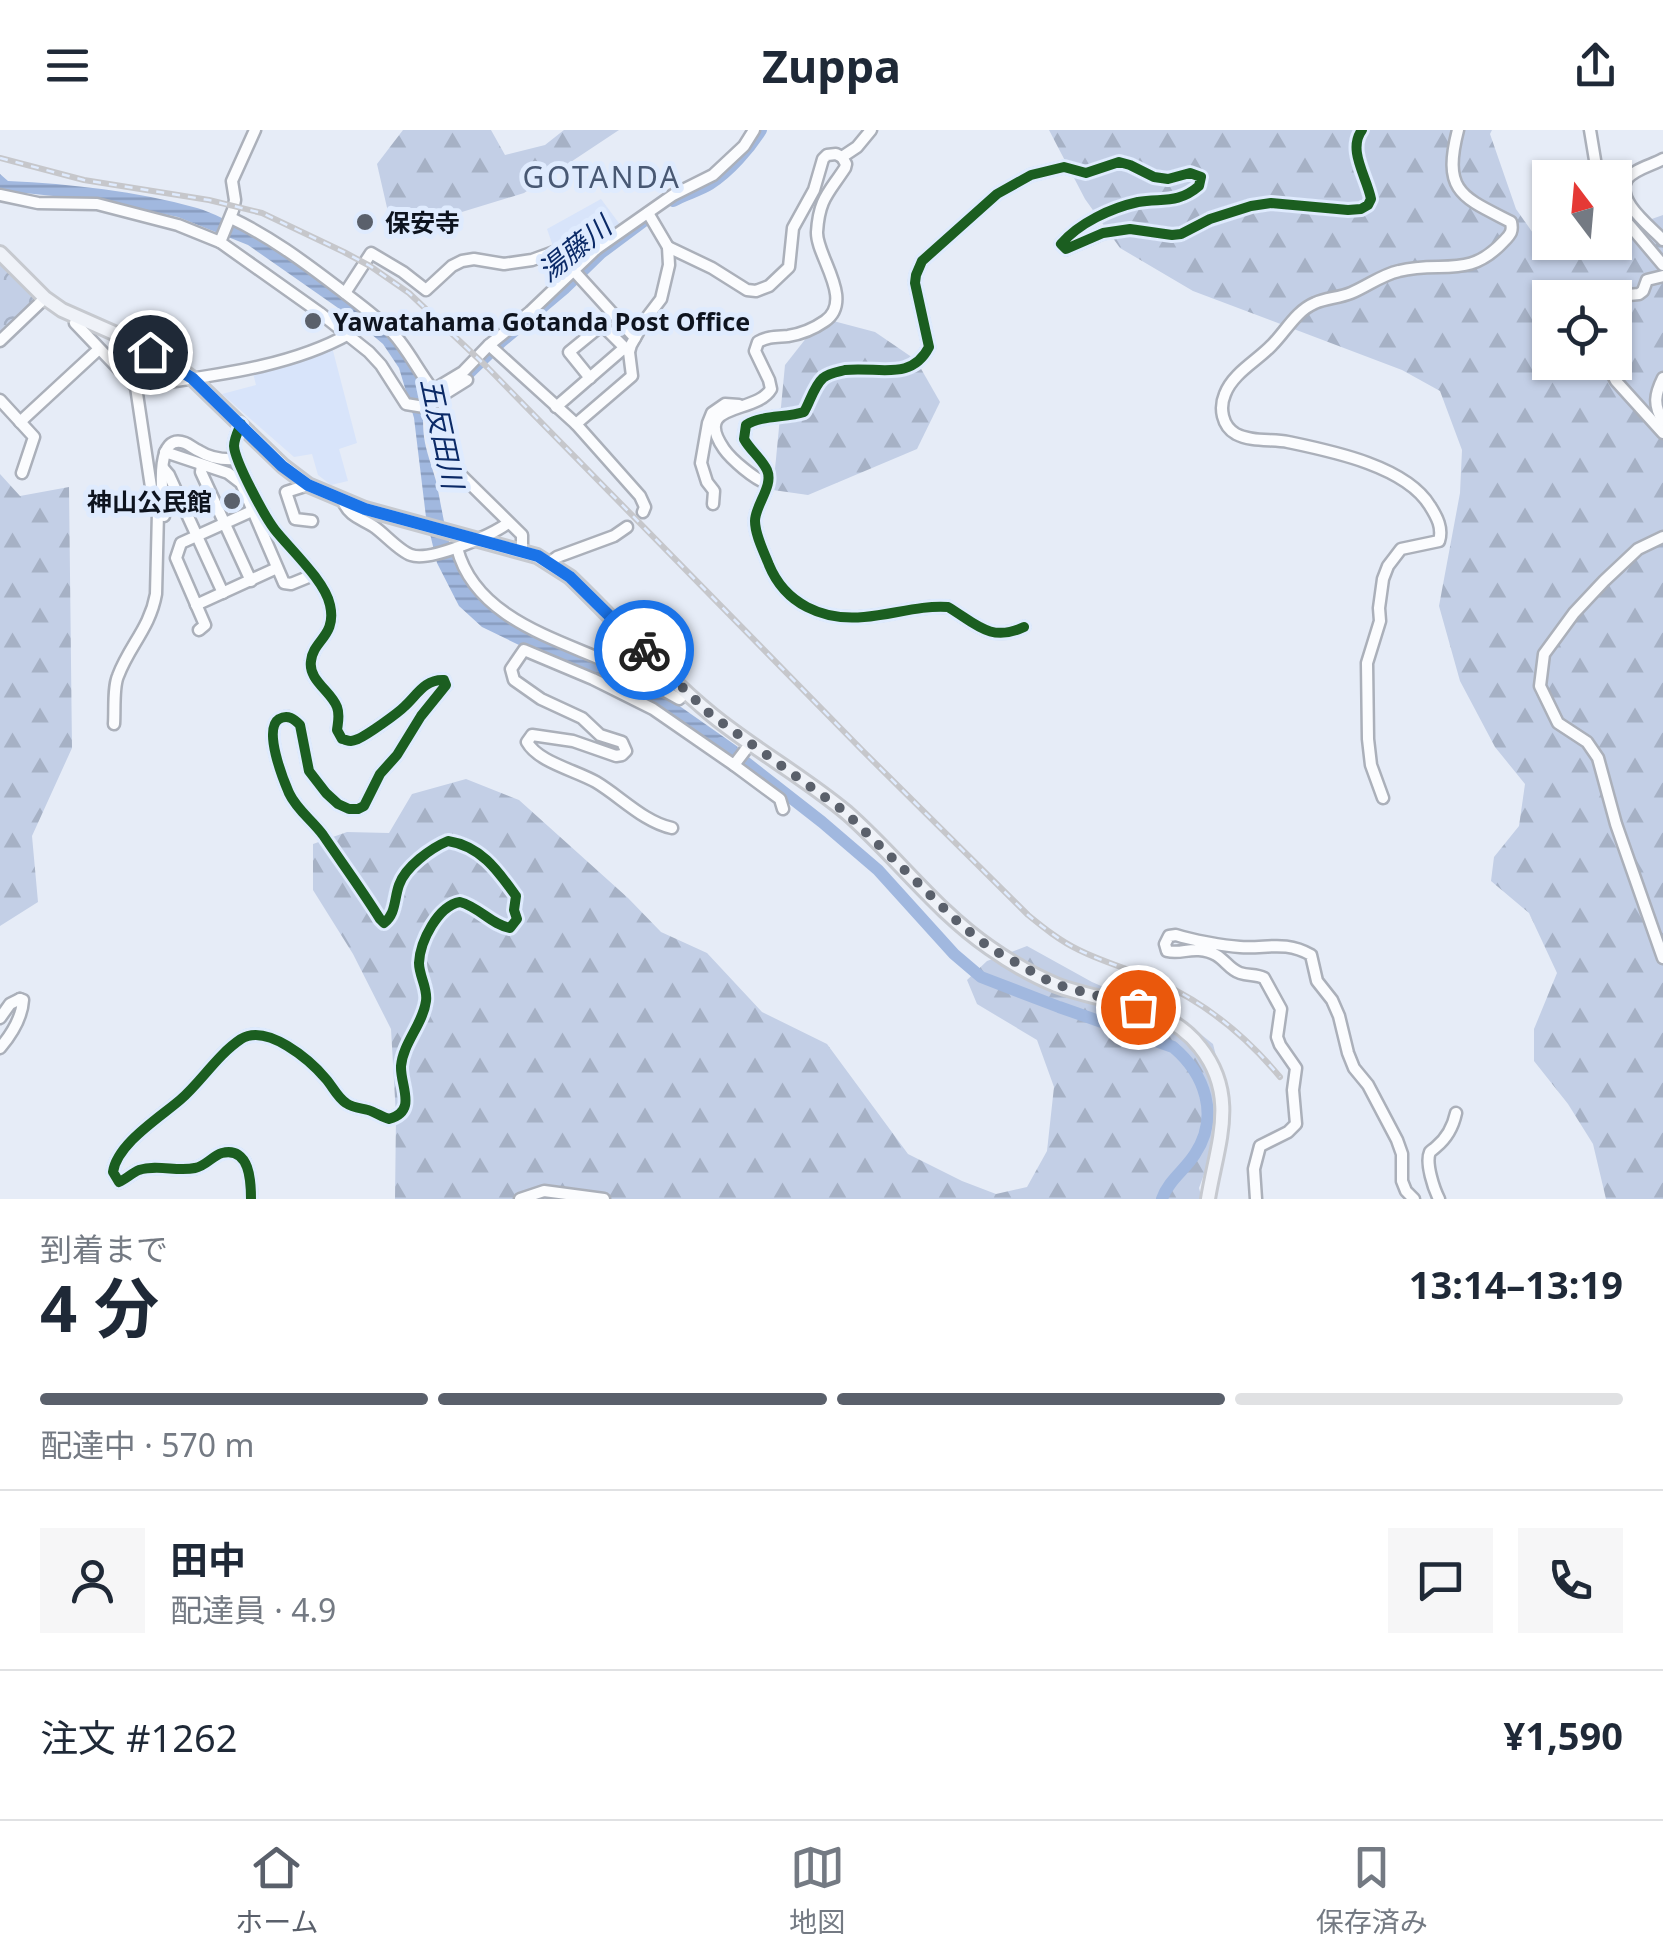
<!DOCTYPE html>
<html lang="ja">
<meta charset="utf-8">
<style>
:root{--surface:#fff;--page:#f6f6f7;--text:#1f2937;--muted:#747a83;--line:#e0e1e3;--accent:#5a606b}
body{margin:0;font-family:"Noto Sans","Noto Sans JP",sans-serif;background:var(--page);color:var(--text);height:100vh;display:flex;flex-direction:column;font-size:38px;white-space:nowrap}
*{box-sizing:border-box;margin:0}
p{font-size:32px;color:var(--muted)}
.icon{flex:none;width:55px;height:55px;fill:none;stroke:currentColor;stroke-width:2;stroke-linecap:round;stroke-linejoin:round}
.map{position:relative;height:1069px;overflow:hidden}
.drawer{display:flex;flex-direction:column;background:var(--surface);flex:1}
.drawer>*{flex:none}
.needle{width:65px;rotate:344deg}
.controls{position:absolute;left:1532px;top:30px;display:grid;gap:20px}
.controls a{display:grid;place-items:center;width:100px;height:100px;border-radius:0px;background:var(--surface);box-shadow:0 2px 8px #0004;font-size:50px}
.pin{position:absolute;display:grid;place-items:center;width:85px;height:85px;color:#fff;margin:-42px;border:5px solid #fff;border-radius:50%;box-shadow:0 2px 10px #0007}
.courier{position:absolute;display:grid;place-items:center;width:100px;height:100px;margin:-50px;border:8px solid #1a73e8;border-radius:50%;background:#fff;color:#222;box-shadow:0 2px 12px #0007}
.summary em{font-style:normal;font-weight:700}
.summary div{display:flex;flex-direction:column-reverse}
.summary{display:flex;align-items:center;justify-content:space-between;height:170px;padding:0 40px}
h1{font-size:65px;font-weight:700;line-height:75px}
.bar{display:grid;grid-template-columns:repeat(4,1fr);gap:15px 10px;align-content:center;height:120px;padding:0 40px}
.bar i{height:12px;border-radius:8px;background:var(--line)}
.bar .selected{background:var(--accent)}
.bar p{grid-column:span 4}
.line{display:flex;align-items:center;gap:25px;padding:0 40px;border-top:2px solid var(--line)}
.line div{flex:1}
.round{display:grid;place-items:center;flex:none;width:105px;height:105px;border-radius:0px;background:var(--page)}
header{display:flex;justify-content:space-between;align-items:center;height:130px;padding:0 40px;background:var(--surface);font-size:45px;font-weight:700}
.dock{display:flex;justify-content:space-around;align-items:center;height:140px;border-top:2px solid var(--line);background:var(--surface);font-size:28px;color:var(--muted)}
.dock a{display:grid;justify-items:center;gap:5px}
.dock .selected{color:var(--accent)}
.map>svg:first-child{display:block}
.built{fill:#d8e4fa}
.forest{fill:url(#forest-firs);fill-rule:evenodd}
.park{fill:url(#park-crowns)}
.water{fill:url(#water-rules)}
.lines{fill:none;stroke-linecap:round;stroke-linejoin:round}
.river{stroke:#a1b8df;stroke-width:12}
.minor-casing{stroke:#abb0ba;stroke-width:15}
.major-casing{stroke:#c6c9cf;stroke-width:18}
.minor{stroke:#fbfcfe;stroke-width:10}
.major{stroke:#eff2f8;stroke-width:12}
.rail-casing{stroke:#c6c7cb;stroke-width:6}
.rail{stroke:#dfebfe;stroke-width:2.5;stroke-dasharray:8;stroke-linecap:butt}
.cycleway-casing{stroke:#dfebfe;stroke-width:16}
.cycleway{stroke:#1b5e20;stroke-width:10}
.done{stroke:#5a606b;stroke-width:10;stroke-dasharray:0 18}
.route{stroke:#1a73e8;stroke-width:12}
.poi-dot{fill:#5a606b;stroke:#dfebfe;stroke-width:4}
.labels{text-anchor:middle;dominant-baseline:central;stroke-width:10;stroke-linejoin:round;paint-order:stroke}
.poi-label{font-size:25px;font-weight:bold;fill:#0e141f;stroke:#dfebfe;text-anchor:start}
.water-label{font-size:28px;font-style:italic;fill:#0b2a67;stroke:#dfebfe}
.quarter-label{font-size:30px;letter-spacing:2.5px;fill:#485873;stroke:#dfebfe}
</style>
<header><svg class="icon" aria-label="menu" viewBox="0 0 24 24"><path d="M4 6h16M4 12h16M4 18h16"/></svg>Zuppa<svg class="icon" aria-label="share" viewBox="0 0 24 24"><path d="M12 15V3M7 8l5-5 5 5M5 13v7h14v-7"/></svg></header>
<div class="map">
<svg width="1663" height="1069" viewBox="0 0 1663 1069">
<defs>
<pattern id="forest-firs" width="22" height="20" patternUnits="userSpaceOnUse" patternTransform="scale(2.5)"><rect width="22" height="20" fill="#c3cfe6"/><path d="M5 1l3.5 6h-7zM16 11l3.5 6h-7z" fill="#a6b1c5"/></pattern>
<pattern id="park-crowns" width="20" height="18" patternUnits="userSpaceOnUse" patternTransform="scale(2.5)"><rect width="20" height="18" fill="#c3cfe6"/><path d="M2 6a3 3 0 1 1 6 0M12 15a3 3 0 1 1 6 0" fill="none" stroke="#a6b1c5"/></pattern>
<pattern id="water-rules" width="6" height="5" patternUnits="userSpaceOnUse" patternTransform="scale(2.5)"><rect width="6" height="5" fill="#a1b8df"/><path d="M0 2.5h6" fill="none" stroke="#899dbf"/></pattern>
</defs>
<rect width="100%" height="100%" fill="#e6ecf7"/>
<g class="built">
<path d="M 601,69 L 624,100 L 596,119 L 590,114 L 555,122 L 547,99 Z"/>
<path d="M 332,217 L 357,313 L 339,319 L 348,351 L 331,355 L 318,345 L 312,324 L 294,327 L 222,264 L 256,255 L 253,243 Z"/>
</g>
<g class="forest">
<path d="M 403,0 L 491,0 L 505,25 L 545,15 L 564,0 L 619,0 L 524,63 L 452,85 L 388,82 L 377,34 Z"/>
<path d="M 1049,0 L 1492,0 L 1490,4 L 1516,79 L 1535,106 L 1550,110 L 1550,112 L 1575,117 L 1587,113 L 1615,112 L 1615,102 L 1663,85 L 1663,1069 L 1606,1069 L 1593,1014 L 1568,974 L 1534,931 L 1534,899 L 1557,843 L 1529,783 L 1491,751 L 1494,727 L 1519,696 L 1525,654 L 1495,617 L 1460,551 L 1439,476 L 1460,363 L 1462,320 L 1440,261 L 1402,240 L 1193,161 L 1120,118 L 1085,69 ZM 1550,168 L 1615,168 L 1615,232 L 1550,232 Z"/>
<path d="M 822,188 L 875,202 L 916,230 L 940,272 L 917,319 L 808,365 L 773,360 L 785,235 Z"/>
<path d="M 0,344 L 20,366 L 69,357 L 72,618 L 32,706 L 38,772 L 0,796 Z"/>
<path d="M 466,649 L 519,670 L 628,768 L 661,802 L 707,823 L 762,882 L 827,914 L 908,1024 L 962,1051 L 996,1064 L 1027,1057 L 1047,1021 L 1054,957 L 1037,910 L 977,874 L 967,850 L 987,831 L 1027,816 L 1092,852 L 1188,894 L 1213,914 L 1223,953 L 1218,1006 L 1199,1058 L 1202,1069 L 395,1069 L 396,986 L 391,899 L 353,824 L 313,760 L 313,714 L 347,702 L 389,703 L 412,664 Z"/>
</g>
<path class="park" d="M 0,123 L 45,168 L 0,212 Z"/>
<path class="water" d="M 0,44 L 8,51 C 72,54 136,61 197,78 C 252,94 414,202 422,261 C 424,276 422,292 424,307 C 426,322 432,336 436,351 C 446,397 446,425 477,464 L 608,537 L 661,563 L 738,617 L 729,629 L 609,552 L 519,515 L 482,497 L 459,476 L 437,433 L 426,387 L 414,288 L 399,238 L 383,214 L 351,187 L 248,115 L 178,87 L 100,71 L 25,63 L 11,64 L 0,61 Z"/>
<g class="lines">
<g class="river">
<path d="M 673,71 C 685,64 699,61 710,54 C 730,41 749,19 761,0"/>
<path d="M 415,269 L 442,260 L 464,248 L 501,212 L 564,159 L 601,123 L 652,85"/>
<path d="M 721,613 L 822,692 L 878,740 L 954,824 L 981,847 L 1059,877 L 1173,917 C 1205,944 1220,986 1195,1024 C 1185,1040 1168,1051 1162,1069"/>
</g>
<defs>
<g id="minor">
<path d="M 1590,0 L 1598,48"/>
<path d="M 1663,29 C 1653,35 1634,39 1627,49 C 1614,70 1651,97 1663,110"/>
<path d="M 0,65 L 38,73 L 97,74 L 178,95 L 220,112 L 320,183 L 369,222 L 381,235 L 406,274 L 430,278"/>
<path d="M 1615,78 L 1663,135"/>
<path d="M 231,88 C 269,106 303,131 337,157 C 355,171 375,185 392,202 C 408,219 418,241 433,260"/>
<path d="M 220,112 L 233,80 L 235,70 L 232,51 L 255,0"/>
<path d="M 668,117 L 712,138 L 747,160 L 756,161 L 769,156 L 789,137 L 793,98 L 814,60 L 823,29 L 827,25 L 836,24 L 842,27 L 857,17 L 871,0"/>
<path d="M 574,141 L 635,208"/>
<path d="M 345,163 L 371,123 L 403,142 L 426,160 L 452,136 L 462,131 L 474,129 L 504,134 L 532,130 L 584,111 L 596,119"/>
<path d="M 1597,168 L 1639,164 L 1643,161 L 1647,150 L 1663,146"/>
<path d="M 77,188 L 75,193 L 136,257 L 151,357 L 158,382 L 156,464 C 150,498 129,516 118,546 C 113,557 115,580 114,594"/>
<path d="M 0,211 L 45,168"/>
<path d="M 489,215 L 576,294 L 640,366 L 645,377 L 643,382"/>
<path d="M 1606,232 L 1616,251 L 1663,303"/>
<path d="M 590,248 L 569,222 L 602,195 L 629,222"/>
<path d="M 1663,248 C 1655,264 1653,275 1663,291"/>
<path d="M 136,257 C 206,246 286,239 349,204"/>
<path d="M 430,269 L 443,265 L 467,250"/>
<path d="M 0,270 L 34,307 L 22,343"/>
<path d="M 556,277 L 623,219"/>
<path d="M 20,292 L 99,219"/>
<path d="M 241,294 C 238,301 234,309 234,316 C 235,332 265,387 275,400 C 290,419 325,451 330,475 C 337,506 313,510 311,531 C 308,550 331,561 337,577 C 340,585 338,592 337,600 L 342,609 C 350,611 350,612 358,609 C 367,605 397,584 405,576 C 417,565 425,549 444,550 L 446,555 L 421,586 L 397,625 L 380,644 L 364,676 L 358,679 L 349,679 L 338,674 L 326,663 L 309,641 L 300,595 C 294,589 288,584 279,589 C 263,599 283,649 289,663 C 297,680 312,690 323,705 C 342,733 362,760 380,789 L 384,793 C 396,784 394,769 399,755 C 405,737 431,718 448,711 C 481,716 498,741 516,766 L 514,780 L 517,789 L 510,798 C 492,795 479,777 460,772 C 438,776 420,811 419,833 C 419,846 428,858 426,871 C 423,894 403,913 401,936 C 400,956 418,981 389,989 C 382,987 375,982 368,980 C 360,978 353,978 346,973 C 337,967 333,957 326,949 C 310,930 267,893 241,909 C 217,925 201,952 180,970 C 159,988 117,1014 113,1042 L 119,1052 C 126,1049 132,1043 139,1040 C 158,1034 177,1042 195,1038 C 206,1036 212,1026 222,1023 C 250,1016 251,1052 251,1069"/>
<path d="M 576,294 L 632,246 L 629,222 L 631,215 L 645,190 L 661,169 L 669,135 L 668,117 L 648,83"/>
<path d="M 165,322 L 228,343 L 241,353 L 284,453 L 291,454 L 313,445"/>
<path d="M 202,335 L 201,342 L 251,451"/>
<path d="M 163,338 L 169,345 L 223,463"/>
<path d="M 767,353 C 755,350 731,329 724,319 C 691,271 756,285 771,259 L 769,250 L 755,221 L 758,212 C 769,206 776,207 788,206 C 801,204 815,198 825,191 C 855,170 816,126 817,102 C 819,69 828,64 845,38 L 846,34 L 842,27"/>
<path d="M 308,355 L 286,362 L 295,389 L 312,391"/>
<path d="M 343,371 C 349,386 360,388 373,396 C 385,404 399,421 411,425 C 430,432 492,405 508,393"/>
<path d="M 713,374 L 714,361 L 707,352 L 701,333 L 708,293 L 712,283 L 725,274 L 739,275"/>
<path d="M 164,386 C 163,370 153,301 185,313 C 190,315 194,319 199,321 C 210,328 224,330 237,329"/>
<path d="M 1663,407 L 1638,419 L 1604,451 L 1574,483 L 1544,524 L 1540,556 L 1558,593 L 1587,612 L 1598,628 L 1616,694 L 1663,828"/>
<path d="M 457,418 C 474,484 547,506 603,530 C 630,541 654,555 679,569 L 686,562"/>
<path d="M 522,421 L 522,405 L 460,344 L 440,293 L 430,278 L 433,260 L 463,242 L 489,215 L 530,182 L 596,119 L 673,65 L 713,45 L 744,16 L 754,0"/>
<path d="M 550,432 L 557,427 L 614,406 L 627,397"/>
<path d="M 196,475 L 277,438"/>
<path d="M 1024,497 C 990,513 975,493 948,477 C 920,475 892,485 864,487 C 823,491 785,474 769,435 C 764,422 755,405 755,391 C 755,375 774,356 767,340 C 761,328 750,320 744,309 L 746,295 C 762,285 785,288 804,282 C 810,272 814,256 823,248 C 829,243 837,242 845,240 C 878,236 911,252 929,217 L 915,153 L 916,145 L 922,131 L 997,64 L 1031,45 L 1064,37 L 1086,43 L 1119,32 L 1130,35 L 1154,47 L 1168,49 L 1190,43 L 1201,47 L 1199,56 C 1178,74 1163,68 1138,72 C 1111,78 1079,93 1061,114 L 1066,119 L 1103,103 L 1130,99 L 1172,105 L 1181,104 L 1210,89 L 1251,76 L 1271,73 L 1348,80 L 1361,79 L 1368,75 L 1371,69 C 1367,47 1347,20 1362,0"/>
<path d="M 199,500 L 205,495 L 176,428 L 181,413 L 252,381"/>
<path d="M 734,635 L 780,669 L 783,679"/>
<path d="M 1383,668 L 1371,635 L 1368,609 L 1367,533 L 1380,491 L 1379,478 L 1383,449 L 1388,436 L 1401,419 L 1439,411 C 1443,398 1437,387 1430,376 C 1406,336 1331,321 1288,312 C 1272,309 1251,312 1236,304 C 1222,296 1219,278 1225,264 C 1233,243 1257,231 1272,215 C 1286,201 1296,181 1315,173 C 1326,168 1339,168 1351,163 C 1368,156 1381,145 1399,141 C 1442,130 1468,150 1504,111 C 1511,104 1513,101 1511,92 C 1462,67 1442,62 1458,0"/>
<path d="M 672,698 C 644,692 621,667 596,652 C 575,640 538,632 527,612 L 532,605 L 573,611 L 616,626 L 622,625 L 626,621 L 622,612 L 600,605 L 582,588 L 541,569 L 514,550 L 511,539 L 524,520 L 593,549 L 653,579 L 734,635 L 750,614"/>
<path d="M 0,888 L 10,874 L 20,869"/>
<path d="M 0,918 C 11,905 22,887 23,870 L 20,869"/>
<path d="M 520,1069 L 544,1061 L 604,1069"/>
<path d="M 1256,1069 L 1254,1039 L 1260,1016 L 1288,1002 L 1296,994 L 1293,960 L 1296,938 L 1280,915 L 1277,907 L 1281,879 L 1264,848 C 1256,844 1249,846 1240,843 C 1225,838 1224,822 1199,820 C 1187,819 1179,824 1167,821 L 1165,814 L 1169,806 L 1176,805 C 1191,810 1224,816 1240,817 C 1266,819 1285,810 1311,825 L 1317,851 L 1332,870 L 1339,886 L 1348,923 L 1354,938 L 1368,955 L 1397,1010 L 1402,1024 L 1402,1051 L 1406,1061 L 1414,1069"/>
<path d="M 1439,1069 C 1434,1059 1425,1033 1430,1022 C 1432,1020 1434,1019 1436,1017 C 1447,1008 1453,997 1456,983"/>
</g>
<path id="major" d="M 0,123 L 45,168 L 62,180 L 123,207 L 174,235 L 192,248 L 283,336 L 308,355 L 365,379 L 537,426 L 570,447 C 617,492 661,543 712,585 C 755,620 804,647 847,683 C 896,726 936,781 990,818 C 1010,832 1034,846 1056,855 C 1105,874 1166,872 1200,917 C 1239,966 1217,1014 1208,1069"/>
</defs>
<use href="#minor" class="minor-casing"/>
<use href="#major" class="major-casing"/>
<use href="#minor" class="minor"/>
<use href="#major" class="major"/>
<defs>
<path id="rail" d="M 0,28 L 84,50 L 209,70 L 262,83 L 344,122 L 370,136 L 409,163 L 488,238 L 863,621 L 1028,785 C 1044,798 1060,811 1079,820 C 1105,833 1133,840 1159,852 C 1207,874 1246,906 1280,947"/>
</defs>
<use href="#rail" class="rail-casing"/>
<use href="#rail" class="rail"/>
<defs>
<g id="cycleway">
<path d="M 241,294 C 238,301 234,309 234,316 C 235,332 265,387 275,400 C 290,419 325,451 330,475 C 337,506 313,510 311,531 C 308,550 331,561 337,577 C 340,585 338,592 337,600 L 342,609 C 350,611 350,612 358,609 C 367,605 397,584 405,576 C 417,565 425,549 444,550 L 446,555 L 421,586 L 397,625 L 380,644 L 364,676 L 358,679 L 349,679 L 338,674 L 326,663 L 309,641 L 300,595 C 294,589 288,584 279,589 C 263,599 283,649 289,663 C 297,680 312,690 323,705 C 342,733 362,760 380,789 L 384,793 C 396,784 394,769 399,755 C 405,737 431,718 448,711 C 481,716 498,741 516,766 L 514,780 L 517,789 L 510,798 C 492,795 479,777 460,772 C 438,776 420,811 419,833 C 419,846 428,858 426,871 C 423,894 403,913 401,936 C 400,956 418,981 389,989 C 382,987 375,982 368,980 C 360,978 353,978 346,973 C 337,967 333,957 326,949 C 310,930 267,893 241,909 C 217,925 201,952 180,970 C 159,988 117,1014 113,1042 L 119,1052 C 126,1049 132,1043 139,1040 C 158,1034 177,1042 195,1038 C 206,1036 212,1026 222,1023 C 250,1016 251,1052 251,1069"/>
<path d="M 1024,497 C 990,513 975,493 948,477 C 920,475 892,485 864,487 C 823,491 785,474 769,435 C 764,422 755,405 755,391 C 755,375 774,356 767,340 C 761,328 750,320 744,309 L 746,295 C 762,285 785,288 804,282 C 810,272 814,256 823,248 C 829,243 837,242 845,240 C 878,236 911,252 929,217 L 915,153 L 916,145 L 922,131 L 997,64 L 1031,45 L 1064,37 L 1086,43 L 1119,32 L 1130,35 L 1154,47 L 1168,49 L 1190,43 L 1201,47 L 1199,56 C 1178,74 1163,68 1138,72 C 1111,78 1079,93 1061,114 L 1066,119 L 1103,103 L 1130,99 L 1172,105 L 1181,104 L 1210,89 L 1251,76 L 1271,73 L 1348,80 L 1361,79 L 1368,75 L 1371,69 C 1367,47 1347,20 1362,0"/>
</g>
</defs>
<use href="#cycleway" class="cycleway-casing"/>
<use href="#cycleway" class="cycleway"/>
</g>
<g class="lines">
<path class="done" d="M 644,520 L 710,584 L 844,681 L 960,794 L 990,818 L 1054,854 L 1138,877"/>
<path class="route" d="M 150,222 L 192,248 L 282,336 L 308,355 L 365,379 L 538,426 L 570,447 L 644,520"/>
</g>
<g class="poi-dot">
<circle cx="365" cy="92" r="10"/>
<circle cx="313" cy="191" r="10"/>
<circle cx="232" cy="371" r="10"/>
</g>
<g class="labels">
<g class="poi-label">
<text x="385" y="92">保安寺</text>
<text x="333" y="191">Yawatahama Gotanda Post Office</text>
<text x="212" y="371" text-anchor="end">神山公民館</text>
</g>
<g class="water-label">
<text transform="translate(574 118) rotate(-39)">湯藤川</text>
<text transform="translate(443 303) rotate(78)">五反田川</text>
</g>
<g class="quarter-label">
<text x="602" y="46">GOTANDA</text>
</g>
</g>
</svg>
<div class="controls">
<a><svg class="needle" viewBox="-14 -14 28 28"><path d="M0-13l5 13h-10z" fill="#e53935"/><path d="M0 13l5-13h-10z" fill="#747a83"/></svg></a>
<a><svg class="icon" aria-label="locate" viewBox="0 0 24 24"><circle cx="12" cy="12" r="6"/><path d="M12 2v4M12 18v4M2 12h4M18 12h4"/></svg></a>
</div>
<div class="pin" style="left:1138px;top:877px;background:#ea580c"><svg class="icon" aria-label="bag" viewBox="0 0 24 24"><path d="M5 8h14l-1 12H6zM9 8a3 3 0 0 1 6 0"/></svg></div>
<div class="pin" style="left:150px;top:222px;background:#1f2937"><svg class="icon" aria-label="home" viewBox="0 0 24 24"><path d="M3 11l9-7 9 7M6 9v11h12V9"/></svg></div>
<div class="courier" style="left:644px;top:520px"><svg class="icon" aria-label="bike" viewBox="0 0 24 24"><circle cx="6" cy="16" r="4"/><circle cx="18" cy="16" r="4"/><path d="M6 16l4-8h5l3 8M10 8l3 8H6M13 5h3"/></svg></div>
</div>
<section class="drawer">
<div class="summary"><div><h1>4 分</h1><p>到着まで</p></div><em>13:14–13:19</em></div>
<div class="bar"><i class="selected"></i><i class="selected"></i><i class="selected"></i><i></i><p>配達中 · 570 m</p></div>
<div class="line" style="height:180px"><a class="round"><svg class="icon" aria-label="person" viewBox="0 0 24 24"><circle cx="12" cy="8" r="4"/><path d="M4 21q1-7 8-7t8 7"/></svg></a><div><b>田中</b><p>配達員 · 4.9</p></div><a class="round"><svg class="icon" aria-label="chat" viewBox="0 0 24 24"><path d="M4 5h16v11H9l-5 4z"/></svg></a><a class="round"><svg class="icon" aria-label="phone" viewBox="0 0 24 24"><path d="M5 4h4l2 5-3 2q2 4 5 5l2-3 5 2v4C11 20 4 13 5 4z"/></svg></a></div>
<div class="line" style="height:130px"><div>注文 #1262</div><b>¥1,590</b></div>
</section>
<nav class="dock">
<a class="selected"><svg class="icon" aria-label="home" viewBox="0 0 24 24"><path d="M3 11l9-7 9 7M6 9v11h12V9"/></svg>ホーム</a>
<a><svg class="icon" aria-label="map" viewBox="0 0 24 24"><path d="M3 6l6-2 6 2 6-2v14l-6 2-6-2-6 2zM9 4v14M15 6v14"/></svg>地図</a>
<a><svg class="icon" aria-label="saved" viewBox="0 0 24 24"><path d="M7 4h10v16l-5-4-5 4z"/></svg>保存済み</a>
</nav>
